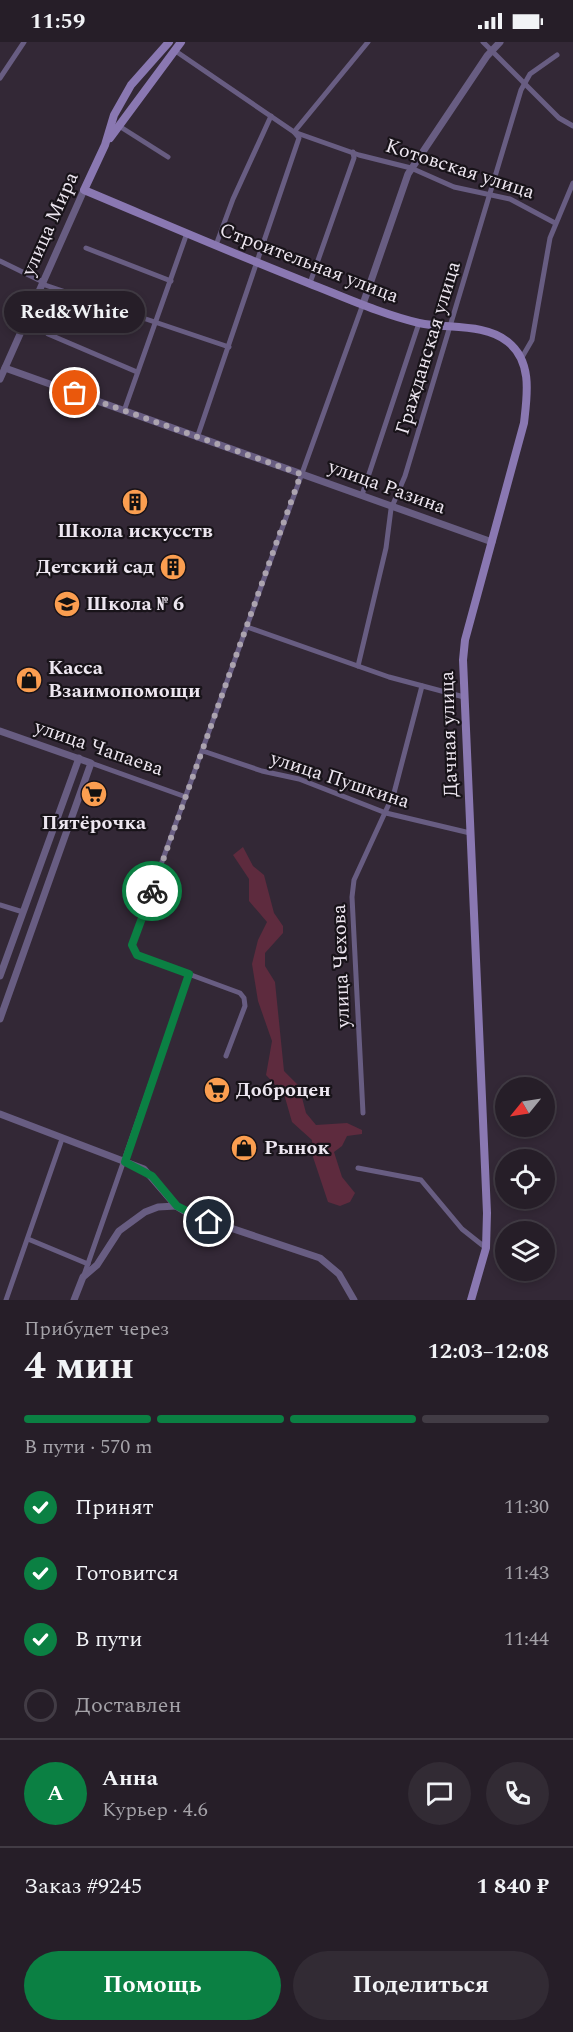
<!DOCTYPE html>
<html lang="ru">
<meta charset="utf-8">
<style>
:root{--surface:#261e28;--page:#322b34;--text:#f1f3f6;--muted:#a4a2a8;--line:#423c45;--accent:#0b8043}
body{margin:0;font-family:Spectral,serif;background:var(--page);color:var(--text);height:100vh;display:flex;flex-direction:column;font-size:22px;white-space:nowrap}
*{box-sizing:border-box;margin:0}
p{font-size:20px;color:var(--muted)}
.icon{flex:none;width:33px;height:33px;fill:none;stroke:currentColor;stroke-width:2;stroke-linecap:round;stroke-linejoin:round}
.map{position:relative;height:1258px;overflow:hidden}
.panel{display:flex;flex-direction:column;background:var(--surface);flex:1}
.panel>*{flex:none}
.needle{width:39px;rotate:240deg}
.fabs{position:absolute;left:495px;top:1035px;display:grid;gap:12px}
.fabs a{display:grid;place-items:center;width:60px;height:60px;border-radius:50%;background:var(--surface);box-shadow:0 3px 9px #0003,0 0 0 2px var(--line);font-size:30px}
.pin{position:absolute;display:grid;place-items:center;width:51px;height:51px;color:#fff;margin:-26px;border:3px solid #fff;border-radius:50%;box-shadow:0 2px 6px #0007}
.courier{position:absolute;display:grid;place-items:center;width:60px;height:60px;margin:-30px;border:4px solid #0b8043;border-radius:50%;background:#fff;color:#222;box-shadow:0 2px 8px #0007}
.bubble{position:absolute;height:42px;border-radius:21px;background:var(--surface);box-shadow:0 3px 9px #0003,0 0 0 2px var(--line);font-size:20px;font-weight:700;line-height:42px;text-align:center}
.overview em{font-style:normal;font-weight:700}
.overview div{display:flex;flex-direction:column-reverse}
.overview{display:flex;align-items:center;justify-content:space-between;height:102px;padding:0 24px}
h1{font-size:39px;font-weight:700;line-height:45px}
.bar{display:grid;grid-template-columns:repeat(4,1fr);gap:9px 6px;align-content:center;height:72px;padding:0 24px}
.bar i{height:8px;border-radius:4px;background:var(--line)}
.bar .active{background:var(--accent)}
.bar p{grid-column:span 4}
.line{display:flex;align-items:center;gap:15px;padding:0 24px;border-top:2px solid var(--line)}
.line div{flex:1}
.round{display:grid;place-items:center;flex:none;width:63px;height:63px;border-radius:32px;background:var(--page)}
ol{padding:0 24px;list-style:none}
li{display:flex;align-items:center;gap:18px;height:66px}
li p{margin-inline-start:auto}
li .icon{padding:6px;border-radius:50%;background:var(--accent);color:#fff;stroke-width:4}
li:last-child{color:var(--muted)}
li i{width:33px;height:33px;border:3px solid var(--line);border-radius:50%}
.primary-button{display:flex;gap:12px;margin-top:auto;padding:12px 24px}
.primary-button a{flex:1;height:69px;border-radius:36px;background:var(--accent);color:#fff;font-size:24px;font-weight:700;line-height:69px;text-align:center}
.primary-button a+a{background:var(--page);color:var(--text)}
.status{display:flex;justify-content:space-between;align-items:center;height:42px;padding:0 30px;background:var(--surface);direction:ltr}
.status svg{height:16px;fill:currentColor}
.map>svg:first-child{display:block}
.green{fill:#5e2b3e}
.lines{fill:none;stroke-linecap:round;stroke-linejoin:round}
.minor{stroke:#685d82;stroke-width:5}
.tertiary{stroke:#685d82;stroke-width:7}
.secondary{stroke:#8a78b2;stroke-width:8}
.done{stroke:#aca4af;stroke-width:6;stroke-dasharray:0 10.8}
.route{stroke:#0b8043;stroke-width:8}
.labels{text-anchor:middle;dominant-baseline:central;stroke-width:4.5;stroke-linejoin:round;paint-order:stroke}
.street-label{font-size:20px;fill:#ede6f0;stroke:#181319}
.poi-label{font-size:20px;font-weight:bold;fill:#ede6f0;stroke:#181319;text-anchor:start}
</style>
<div class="status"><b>11:59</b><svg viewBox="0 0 49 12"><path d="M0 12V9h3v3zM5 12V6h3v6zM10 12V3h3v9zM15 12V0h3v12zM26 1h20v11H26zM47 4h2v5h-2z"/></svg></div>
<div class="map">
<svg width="573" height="1258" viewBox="0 0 573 1258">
<rect width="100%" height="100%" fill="#332836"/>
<path class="green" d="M 243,805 L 253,824 L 264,833 L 274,871 L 283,884 L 283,891 L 265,911 L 265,924 L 275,940 L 284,1029 L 299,1044 L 306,1071 L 316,1083 L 347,1081 L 362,1088 L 362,1092 L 347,1094 L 342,1104 L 334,1110 L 342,1135 L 355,1151 L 350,1160 L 340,1164 L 328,1160 L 313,1115 L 312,1098 L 292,1080 L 284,1052 L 266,1033 L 272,999 L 258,959 L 252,922 L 258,898 L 267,880 L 249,859 L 249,837 L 233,813 Z"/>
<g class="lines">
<g class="minor">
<path d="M 483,0 L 559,76 L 573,84"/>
<path d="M 174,8 L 294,90 L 359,113 L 411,126 L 454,145 L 510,157 L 555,181"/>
<path d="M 0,36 L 24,0"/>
<path d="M 119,84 L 168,115"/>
<path d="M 216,203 L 233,157 L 271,74"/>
<path d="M 86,206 L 171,239"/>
<path d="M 0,219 L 43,240"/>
<path d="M 310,241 L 354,116 L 353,110"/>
<path d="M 42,242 L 229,305"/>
<path d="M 48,292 L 137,330"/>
<path d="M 521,317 L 532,298 L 550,196 L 573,141"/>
<path d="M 124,369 L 187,191"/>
<path d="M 197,396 L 299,96 L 294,90 L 368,0"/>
<path d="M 362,453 L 419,281"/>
<path d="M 247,585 L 389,635 L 464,655"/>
<path d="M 358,624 L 386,506 L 391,467 L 405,434 L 521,48 L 530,32 L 557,13"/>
<path d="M 203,709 L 262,729 L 299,737 L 386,771 L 470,791"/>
<path d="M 91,721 L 186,755"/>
<path d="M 0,863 L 23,870"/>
<path d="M 226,1014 L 245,964 L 244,956 L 240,951 L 137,913 L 132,903 L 363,262"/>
<path d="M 363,1071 L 352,855 L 354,838 L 394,751 L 422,644"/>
<path d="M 358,1126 L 421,1138 L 462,1187 L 486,1206"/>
<path d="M 28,1197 L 88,1222"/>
<path d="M 84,1233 L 189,932"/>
<path d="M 6,1258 L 62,1097"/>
</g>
<g class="tertiary">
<path d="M 363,262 L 408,132 L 487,14 L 500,0"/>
<path d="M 5,326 L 492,500"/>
<path d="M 0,337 L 84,148"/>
<path d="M 0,689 L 91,721 L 0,977"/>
<path d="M 0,934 L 79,716"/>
<path d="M 0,1072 L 144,1127 L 176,1164 L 189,1172 L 320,1216 L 339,1232 L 354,1258"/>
<path d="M 74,1258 L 83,1235 L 97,1223 L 119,1189 L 145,1170 L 158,1165 L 176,1164"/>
</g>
<g class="secondary">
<path d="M 169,0 L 131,43 L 114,73 L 105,103 L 84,148 C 158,179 232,211 308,241 C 344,255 381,272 419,281 C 447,287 485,281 508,300 C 533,320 527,354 524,381 L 465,598 L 463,618 L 487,1171 L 486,1206 L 471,1258"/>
<path d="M 110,96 L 181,0"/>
</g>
</g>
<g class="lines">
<path class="done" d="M 75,351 L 301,432 L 152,849"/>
<path class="route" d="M 152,849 L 132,903 L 137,913 L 189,932 L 125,1120 L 152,1134 L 177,1164 L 209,1180"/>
</g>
<defs>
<symbol id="building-disc" viewBox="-11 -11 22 22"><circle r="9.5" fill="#fb9e50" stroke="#181319"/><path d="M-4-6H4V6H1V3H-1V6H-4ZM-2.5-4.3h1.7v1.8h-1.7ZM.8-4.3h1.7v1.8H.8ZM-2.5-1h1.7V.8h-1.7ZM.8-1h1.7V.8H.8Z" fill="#111"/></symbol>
<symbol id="school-disc" viewBox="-11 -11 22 22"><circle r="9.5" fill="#fb9e50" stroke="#181319"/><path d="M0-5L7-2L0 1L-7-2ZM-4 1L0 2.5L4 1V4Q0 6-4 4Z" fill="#111"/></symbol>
<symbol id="shop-disc" viewBox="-11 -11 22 22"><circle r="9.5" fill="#fb9e50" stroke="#181319"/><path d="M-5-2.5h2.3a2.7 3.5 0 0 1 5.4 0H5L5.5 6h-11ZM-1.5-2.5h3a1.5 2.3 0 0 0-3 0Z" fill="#111"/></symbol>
<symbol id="supermarket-disc" viewBox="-11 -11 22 22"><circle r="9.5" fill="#fb9e50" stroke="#181319"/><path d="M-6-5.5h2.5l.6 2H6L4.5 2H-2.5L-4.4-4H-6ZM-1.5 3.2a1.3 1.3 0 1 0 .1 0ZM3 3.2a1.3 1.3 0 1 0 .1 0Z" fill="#111"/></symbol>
</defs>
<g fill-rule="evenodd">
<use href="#building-disc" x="120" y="445" width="30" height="30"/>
<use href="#building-disc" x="158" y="510" width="30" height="30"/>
<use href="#school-disc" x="52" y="547" width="30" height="30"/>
<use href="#shop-disc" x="14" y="623" width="30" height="30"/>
<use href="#supermarket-disc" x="79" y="737" width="30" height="30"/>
<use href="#supermarket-disc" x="202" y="1033" width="30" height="30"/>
<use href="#shop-disc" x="229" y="1091" width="30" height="30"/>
</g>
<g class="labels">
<g class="street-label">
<text transform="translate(460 127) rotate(18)">Котовская улица</text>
<text transform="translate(50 182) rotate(-66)">улица Мира</text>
<text transform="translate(309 221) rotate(21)">Строительная улица</text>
<text transform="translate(428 306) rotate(-73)">Гражданская улица</text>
<text transform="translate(387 445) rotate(20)">улица Разина</text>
<text transform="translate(449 692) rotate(-92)">Дачная улица</text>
<text transform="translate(99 706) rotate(19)">улица Чапаева</text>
<text transform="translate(340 738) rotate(18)">улица Пушкина</text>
<text transform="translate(341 924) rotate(-92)">улица Чехова</text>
</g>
<g class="poi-label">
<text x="135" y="489" text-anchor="middle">Школа искусств</text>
<text x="154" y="525" text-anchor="end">Детский сад</text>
<text x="86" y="562">Школа № 6</text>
<text x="48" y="626">Касса<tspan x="48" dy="23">Взаимопомощи</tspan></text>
<text x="94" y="781" text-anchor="middle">Пятёрочка</text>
<text x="236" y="1048">Доброцен</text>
<text x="264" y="1106">Рынок</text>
</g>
</g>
</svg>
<div class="fabs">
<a><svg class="needle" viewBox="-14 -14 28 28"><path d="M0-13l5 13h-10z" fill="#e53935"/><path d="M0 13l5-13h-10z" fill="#a4a2a8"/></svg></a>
<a><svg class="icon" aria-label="locate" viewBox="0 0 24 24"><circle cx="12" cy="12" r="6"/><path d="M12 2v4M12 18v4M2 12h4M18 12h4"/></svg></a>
<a><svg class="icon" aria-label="layers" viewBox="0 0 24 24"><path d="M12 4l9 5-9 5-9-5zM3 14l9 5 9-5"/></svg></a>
</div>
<div class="pin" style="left:75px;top:351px;background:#ea580c"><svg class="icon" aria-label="bag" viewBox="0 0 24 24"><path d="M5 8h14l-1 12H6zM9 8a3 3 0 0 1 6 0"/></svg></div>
<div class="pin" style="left:209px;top:1180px;background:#1f2937"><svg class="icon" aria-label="home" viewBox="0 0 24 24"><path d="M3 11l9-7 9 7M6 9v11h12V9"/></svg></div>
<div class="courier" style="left:152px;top:849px"><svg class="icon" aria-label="bike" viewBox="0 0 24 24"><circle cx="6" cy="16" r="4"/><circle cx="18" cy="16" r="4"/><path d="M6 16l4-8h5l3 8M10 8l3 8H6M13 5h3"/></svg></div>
<div class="bubble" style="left:4px;top:249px;width:141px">Red&amp;White</div>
</div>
<section class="panel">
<div class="overview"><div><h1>4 мин</h1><p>Прибудет через</p></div><em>12:03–12:08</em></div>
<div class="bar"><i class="active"></i><i class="active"></i><i class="active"></i><i></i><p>В пути · 570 m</p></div>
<ol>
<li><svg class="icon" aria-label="check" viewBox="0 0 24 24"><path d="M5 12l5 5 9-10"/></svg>Принят<p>11:30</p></li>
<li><svg class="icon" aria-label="check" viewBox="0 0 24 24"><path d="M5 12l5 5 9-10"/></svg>Готовится<p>11:43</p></li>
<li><svg class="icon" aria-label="check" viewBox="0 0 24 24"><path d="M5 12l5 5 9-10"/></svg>В пути<p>11:44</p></li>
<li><i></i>Доставлен</li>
</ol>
<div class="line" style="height:108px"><b class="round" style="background:var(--accent);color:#fff">А</b><div><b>Анна</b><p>Курьер · 4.6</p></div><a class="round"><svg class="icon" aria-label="chat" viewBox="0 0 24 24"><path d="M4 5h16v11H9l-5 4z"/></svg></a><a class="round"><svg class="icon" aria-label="phone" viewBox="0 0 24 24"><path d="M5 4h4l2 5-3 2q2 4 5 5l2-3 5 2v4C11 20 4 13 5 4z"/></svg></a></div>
<div class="line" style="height:78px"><div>Заказ #9245</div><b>1 840 ₽</b></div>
<div class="primary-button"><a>Помощь</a><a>Поделиться</a></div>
</section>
